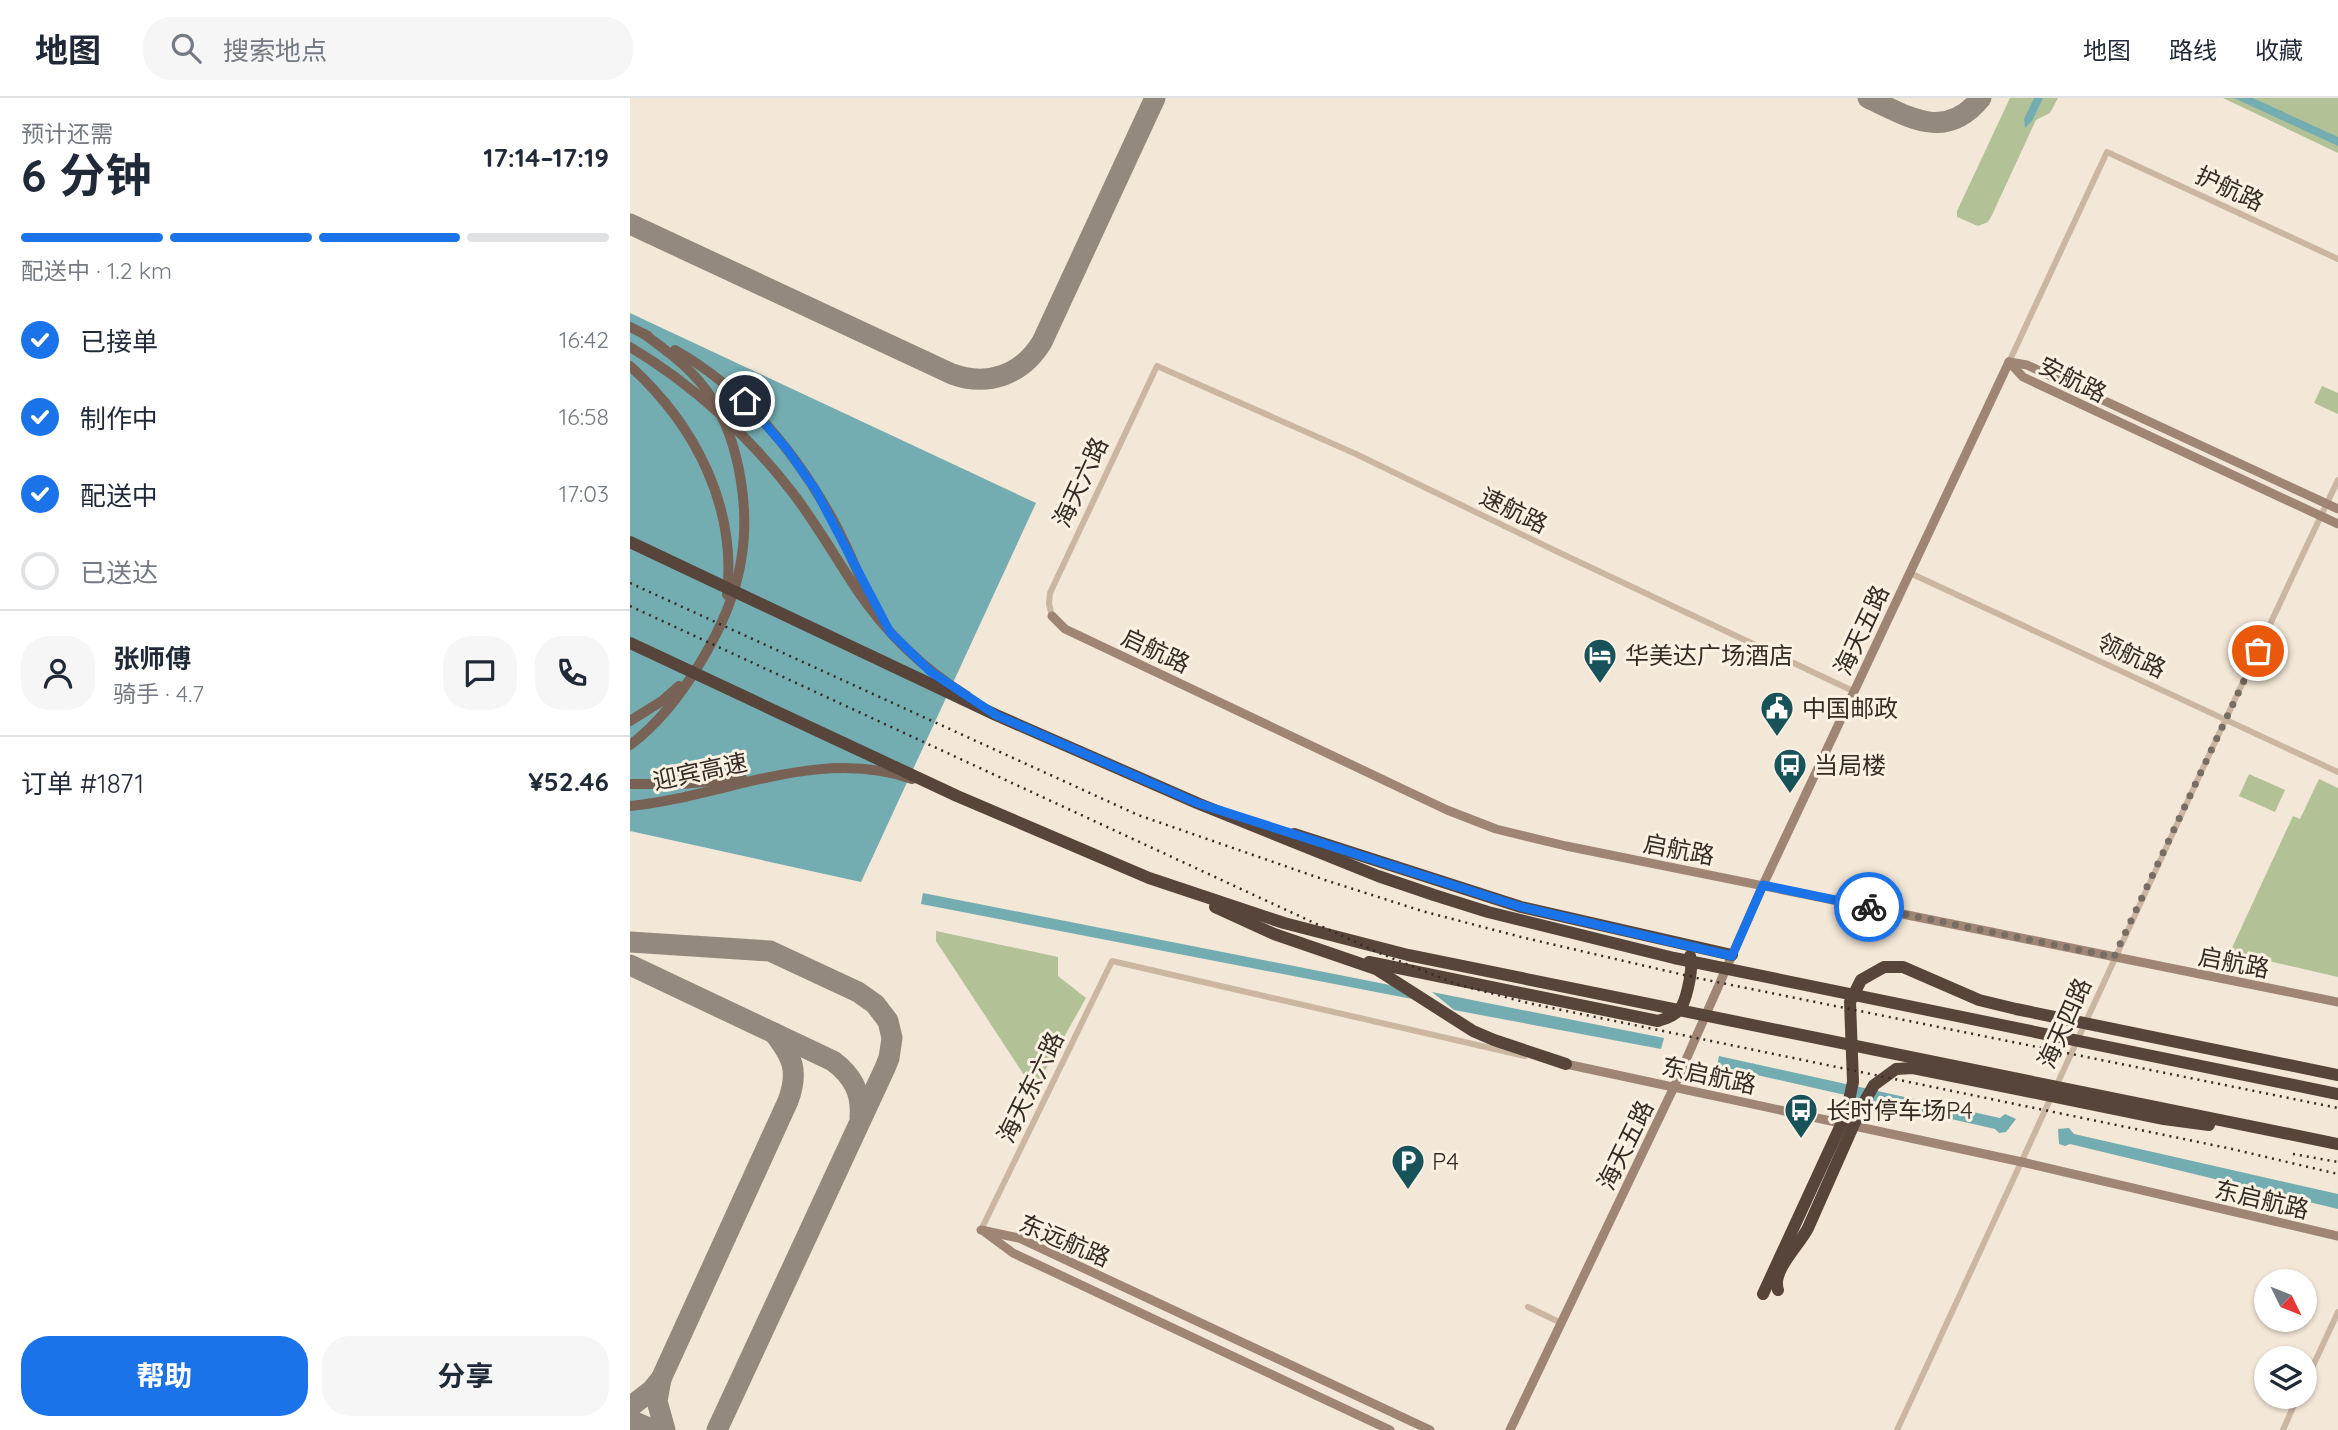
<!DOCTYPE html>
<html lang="zh">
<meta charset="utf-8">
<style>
:root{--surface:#fff;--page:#f6f6f7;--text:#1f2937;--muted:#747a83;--line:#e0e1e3;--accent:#1a73e8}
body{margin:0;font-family:Quicksand,"Noto Sans SC",sans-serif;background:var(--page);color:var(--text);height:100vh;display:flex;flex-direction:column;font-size:26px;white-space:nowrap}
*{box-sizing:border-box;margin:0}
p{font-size:23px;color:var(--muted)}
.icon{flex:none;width:38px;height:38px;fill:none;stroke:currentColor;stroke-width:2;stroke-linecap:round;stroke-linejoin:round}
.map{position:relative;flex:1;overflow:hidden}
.panel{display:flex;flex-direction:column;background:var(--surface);width:630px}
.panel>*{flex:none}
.needle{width:46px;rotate:133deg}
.controls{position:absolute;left:1624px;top:1171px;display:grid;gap:14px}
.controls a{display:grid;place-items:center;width:63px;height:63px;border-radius:50%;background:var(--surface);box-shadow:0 2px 5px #0004;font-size:35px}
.pin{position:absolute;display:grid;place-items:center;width:60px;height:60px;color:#fff;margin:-30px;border:4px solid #fff;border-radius:50%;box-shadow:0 2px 7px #0007}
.courier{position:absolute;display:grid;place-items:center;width:70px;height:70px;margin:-35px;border:5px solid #1a73e8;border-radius:50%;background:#fff;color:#222;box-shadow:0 2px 9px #0007}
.headline em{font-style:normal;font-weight:700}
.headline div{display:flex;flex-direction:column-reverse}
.headline{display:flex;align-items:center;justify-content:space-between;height:119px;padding:0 21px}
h1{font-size:46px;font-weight:700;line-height:52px}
.bar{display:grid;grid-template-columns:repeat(4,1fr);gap:10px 7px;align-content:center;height:84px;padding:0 21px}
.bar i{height:9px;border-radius:5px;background:var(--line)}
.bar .selected{background:var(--accent)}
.bar p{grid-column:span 4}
.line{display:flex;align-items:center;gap:18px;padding:0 21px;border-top:2px solid var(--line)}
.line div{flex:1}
.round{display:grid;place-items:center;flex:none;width:74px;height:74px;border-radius:28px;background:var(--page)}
ol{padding:0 21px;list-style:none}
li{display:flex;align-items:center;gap:21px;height:77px}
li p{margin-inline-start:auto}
li .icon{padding:7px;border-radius:50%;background:var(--accent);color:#fff;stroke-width:4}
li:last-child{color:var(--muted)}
li i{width:38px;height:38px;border:4px solid var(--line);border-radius:50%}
.primary-button{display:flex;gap:14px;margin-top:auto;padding:14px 21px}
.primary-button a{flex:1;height:80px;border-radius:28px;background:var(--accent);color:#fff;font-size:28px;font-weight:700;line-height:80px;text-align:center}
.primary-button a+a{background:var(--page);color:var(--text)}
header{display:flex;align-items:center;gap:42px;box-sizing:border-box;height:98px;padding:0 35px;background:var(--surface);border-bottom:2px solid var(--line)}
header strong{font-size:33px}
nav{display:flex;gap:38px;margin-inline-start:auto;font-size:24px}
.search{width:490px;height:63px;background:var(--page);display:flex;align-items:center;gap:18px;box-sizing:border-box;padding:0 24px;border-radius:28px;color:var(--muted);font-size:26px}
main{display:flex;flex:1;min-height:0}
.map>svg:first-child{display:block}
.green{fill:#b2c296}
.water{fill:#74adb1}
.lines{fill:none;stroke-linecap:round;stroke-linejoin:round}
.taxiway{stroke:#94897e;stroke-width:21}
.street{stroke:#cbb6a2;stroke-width:6}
.secondary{stroke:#9f8574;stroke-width:9}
.primary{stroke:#786255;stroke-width:10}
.highway{stroke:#57453b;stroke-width:12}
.rail{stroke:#352b25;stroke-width:2.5;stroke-dasharray:2 5;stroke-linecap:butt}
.done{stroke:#786d63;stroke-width:7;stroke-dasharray:0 12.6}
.route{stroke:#1a73e8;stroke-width:9}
.labels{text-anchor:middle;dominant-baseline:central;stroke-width:6;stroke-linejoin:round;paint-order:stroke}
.street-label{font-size:24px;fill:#352b25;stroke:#faf1e3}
.poi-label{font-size:24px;fill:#352b25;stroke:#faf1e3;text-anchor:start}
</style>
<header>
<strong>地图</strong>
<div class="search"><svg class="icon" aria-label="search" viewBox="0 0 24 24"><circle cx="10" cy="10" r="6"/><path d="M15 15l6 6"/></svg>搜索地点</div>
<nav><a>地图</a><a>路线</a><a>收藏</a></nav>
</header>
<main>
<section class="panel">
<div class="headline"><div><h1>6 分钟</h1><p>预计还需</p></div><em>17:14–17:19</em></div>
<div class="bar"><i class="selected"></i><i class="selected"></i><i class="selected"></i><i></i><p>配送中 · 1.2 km</p></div>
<ol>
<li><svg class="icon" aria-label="check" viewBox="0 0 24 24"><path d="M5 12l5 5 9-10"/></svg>已接单<p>16:42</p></li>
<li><svg class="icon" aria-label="check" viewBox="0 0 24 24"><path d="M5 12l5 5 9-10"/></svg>制作中<p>16:58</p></li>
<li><svg class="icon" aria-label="check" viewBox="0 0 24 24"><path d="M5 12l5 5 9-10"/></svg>配送中<p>17:03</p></li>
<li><i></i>已送达</li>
</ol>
<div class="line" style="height:126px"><a class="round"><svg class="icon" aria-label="person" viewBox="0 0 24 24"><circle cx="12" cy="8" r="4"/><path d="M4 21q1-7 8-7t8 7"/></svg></a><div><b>张师傅</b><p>骑手 · 4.7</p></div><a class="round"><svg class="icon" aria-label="chat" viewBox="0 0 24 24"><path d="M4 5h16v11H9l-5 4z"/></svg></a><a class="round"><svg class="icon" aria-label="phone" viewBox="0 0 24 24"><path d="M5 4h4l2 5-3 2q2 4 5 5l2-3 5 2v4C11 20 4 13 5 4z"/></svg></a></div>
<div class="line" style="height:91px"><div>订单 #1871</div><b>¥52.46</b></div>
<div class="primary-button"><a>帮助</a><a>分享</a></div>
</section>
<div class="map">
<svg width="1708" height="1332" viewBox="0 0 1708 1332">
<rect width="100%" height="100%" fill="#f3e7d7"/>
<g class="green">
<path d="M 1380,0 L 1428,0 L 1420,15 L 1406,22 L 1362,117 L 1358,124 L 1348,128 L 1327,119 L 1327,113 Z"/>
<path d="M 1593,0 L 1708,0 L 1708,55 Z"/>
<path d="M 1692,288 L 1708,295 L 1708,316 L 1684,305 Z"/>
<path d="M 1619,676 L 1655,692 L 1645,714 L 1609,698 Z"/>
<path d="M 1689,681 L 1708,690 L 1708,879 L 1600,854 L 1663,718 L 1670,721 Z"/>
<path d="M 306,833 L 428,859 L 428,878 L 456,900 L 404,992 L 306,843 Z"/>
</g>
<g class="water">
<path d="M 1404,0 L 1413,0 L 1402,23 L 1395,30 L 1394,21 Z"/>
<path d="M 1604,0 L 1623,0 L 1708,39 L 1708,48 Z"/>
<path d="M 0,215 L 406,405 L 231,784 L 0,733 Z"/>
<path d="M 293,795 L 765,888 L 782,901 L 291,806 Z"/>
<path d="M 802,894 L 1034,940 L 1031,951 L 824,912 Z"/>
<path d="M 1089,958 L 1370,1020 L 1375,1016 L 1386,1021 L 1376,1034 L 1369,1035 L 1365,1031 L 1087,968 Z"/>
<path d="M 1439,1030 L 1444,1036 L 1708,1096 L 1708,1111 L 1440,1046 L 1435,1048 L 1429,1046 L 1428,1031 Z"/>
</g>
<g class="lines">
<g class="taxiway">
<path d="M 1238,0 C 1279,19 1315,44 1351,0"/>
<path d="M 0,126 L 322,276 C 358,289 392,277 412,244 L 525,0"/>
<path d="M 0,844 L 140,853 L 228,894 L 245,906 L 258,923 L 262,940 L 259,960 L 255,970 L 87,1332"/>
<path d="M 0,867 L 203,963 C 223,978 232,995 230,1019"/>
<path d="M 31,1281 L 27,1303 L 35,1332"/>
<path d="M 0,1309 L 22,1292 L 31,1281 L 158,1003 C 169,973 163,960 144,935"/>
<path d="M 0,1322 L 23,1332"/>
</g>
<g class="street">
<path d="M 1379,264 L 1477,54 L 1708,161"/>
<path d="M 1280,475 L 1708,674"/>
<path d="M 422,518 L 419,506 L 420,495 L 527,268 L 726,356 L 928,454 L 1223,593"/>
<path d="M 351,1132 L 482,863 L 895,958"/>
<path d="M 898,1209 L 931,1225"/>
<path d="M 1675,1285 L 1708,1214"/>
<path d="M 1267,1332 C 1415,1016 1558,697 1708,382"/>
<path d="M 1653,1332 L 1668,1298"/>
</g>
<g class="secondary">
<path d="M 1379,264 L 1393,279 L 1708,426"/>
<path d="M 1379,264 L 1397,267 L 1708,411"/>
<path d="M 422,518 L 435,531 L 817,712 L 866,731 L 936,748 L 1708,904"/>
<path d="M 936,966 L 1392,1064 L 1708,1138"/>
<path d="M 351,1132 L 389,1140 L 800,1332"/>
<path d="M 356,1135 L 383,1155 L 760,1332"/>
<path d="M 880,1332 L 1044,989 L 1133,787 L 1379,264"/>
</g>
<g class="primary">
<path d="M 0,229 L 18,238"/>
<path d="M 0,249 C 61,285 119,338 162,394 C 186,425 205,459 227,492 C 256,535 292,570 337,598"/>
<path d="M 45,252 C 114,291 165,353 203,422 C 218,449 228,477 242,504"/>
<path d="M 0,268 C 65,327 107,408 97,497"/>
<path d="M 0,623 L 32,603 L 49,588"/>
<path d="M 0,647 C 50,610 101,525 111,463 C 120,412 110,347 83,302 C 66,274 40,255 14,236"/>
<path d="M 0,686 L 52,686 L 112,680"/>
<path d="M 0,708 C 93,699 189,648 282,681"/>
</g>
<g class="highway">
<path d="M 0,444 L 366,617 L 567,705 L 748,778 L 804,797 L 858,814 L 1044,860 L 1708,996"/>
<path d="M 0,545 L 327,698 L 519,780 L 654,825 L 778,857 L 1708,1046"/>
<path d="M 664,736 L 891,809 L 1102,857"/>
<path d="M 585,809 L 644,836 L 746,871 L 843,933 L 864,942 L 936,966"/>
<path d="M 739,864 L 1028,923 C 1037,920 1047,917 1052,908 C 1057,898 1064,868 1060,858"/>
<path d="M 1148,1192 C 1141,1173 1169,1148 1178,1130 L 1232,1008 L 1244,987 L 1266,971 L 1283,970 L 1534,1021 L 1579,1027"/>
<path d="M 1133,1196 L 1216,1016 L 1223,984 L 1220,904 L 1231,882 L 1254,869 L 1273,869 L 1349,902 L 1386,911 L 1708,977"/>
</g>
<g class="rail">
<path d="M 0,485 L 508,717 L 698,783 L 792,813 L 891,839 L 1067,880 L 1708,1010"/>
<path d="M 0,508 L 747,854 L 826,886 L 898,905 L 1602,1051 L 1708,1076"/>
<path d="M 1663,1056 L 1708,1064"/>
</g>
</g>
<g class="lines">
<path class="done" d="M 1239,809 L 1484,859 L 1628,553"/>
<path class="route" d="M 115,303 L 156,350 L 185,391 L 260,534 L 301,574 L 366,617 L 567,705 L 891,809 L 1102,858 L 1133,787 L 1239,809"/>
</g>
<defs>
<symbol id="hotel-pin" viewBox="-11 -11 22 30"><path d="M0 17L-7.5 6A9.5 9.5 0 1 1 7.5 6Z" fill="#185359" stroke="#faf1e3"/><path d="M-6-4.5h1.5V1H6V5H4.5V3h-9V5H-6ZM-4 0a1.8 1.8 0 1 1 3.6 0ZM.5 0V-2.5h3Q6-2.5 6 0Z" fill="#fff"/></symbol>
<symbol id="civic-pin" viewBox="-11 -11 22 30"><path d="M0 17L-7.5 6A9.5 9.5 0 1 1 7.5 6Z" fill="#185359" stroke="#faf1e3"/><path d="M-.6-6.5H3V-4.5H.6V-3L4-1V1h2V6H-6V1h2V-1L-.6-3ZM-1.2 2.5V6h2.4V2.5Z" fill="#fff"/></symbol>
<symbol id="bus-pin" viewBox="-11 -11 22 30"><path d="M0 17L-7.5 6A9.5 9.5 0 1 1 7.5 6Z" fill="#185359" stroke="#faf1e3"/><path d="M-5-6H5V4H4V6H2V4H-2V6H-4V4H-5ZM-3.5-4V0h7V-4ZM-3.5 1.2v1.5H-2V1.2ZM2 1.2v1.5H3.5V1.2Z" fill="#fff"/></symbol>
<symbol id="parking-pin" viewBox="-11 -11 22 30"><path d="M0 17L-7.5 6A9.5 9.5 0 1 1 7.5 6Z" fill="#185359" stroke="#faf1e3"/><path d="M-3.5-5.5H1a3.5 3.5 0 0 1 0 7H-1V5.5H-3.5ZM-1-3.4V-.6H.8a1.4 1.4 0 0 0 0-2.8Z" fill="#fff"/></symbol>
</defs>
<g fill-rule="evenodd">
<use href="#hotel-pin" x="951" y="538" width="38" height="52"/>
<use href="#civic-pin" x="1128" y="591" width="38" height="52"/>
<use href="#bus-pin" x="1141" y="648" width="38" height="52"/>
<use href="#bus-pin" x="1152" y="993" width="38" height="52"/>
<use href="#parking-pin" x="759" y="1044" width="38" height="52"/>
</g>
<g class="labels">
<g class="street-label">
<text transform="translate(1600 90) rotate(25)">护航路</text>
<text transform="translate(1443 281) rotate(26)">安航路</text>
<text transform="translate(450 384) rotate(-65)">海天六路</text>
<text transform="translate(884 412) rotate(26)">速航路</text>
<text transform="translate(1231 532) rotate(-65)">海天五路</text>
<text transform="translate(526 552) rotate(25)">启航路</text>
<text transform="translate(1502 557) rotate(25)">领航路</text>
<text transform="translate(70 673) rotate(-12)">迎宾高速</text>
<text transform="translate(1049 751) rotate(11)">启航路</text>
<text transform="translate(1604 864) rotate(11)">启航路</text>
<text transform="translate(1434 925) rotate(-66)">海天四路</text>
<text transform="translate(1079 977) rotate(12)">东启航路</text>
<text transform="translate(400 989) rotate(-64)">海天东六路</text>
<text transform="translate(995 1047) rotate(-64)">海天五路</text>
<text transform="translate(1632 1101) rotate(13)">东启航路</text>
<text transform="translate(435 1142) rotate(23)">东远航路</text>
</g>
<g class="poi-label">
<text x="995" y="557">华美达广场酒店</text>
<text x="1172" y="610">中国邮政</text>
<text x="1184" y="667">当局楼</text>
<text x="1196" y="1012">长时停车场P4</text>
<text x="802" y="1063">P4</text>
</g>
</g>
</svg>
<div class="controls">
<a><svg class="needle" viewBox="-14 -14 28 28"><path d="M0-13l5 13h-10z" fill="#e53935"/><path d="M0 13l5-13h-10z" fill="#747a83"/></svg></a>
<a><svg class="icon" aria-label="layers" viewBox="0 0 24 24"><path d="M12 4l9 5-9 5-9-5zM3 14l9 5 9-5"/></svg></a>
</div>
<div class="pin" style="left:1628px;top:553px;background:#ea580c"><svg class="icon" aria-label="bag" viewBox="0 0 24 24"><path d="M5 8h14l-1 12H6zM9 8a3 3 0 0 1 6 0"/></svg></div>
<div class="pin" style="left:115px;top:303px;background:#1f2937"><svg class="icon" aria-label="home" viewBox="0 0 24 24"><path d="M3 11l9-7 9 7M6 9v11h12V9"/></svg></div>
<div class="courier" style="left:1239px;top:809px"><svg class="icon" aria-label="bike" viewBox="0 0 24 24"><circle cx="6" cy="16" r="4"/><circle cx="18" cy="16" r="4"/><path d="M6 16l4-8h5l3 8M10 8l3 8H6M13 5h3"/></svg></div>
</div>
</main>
